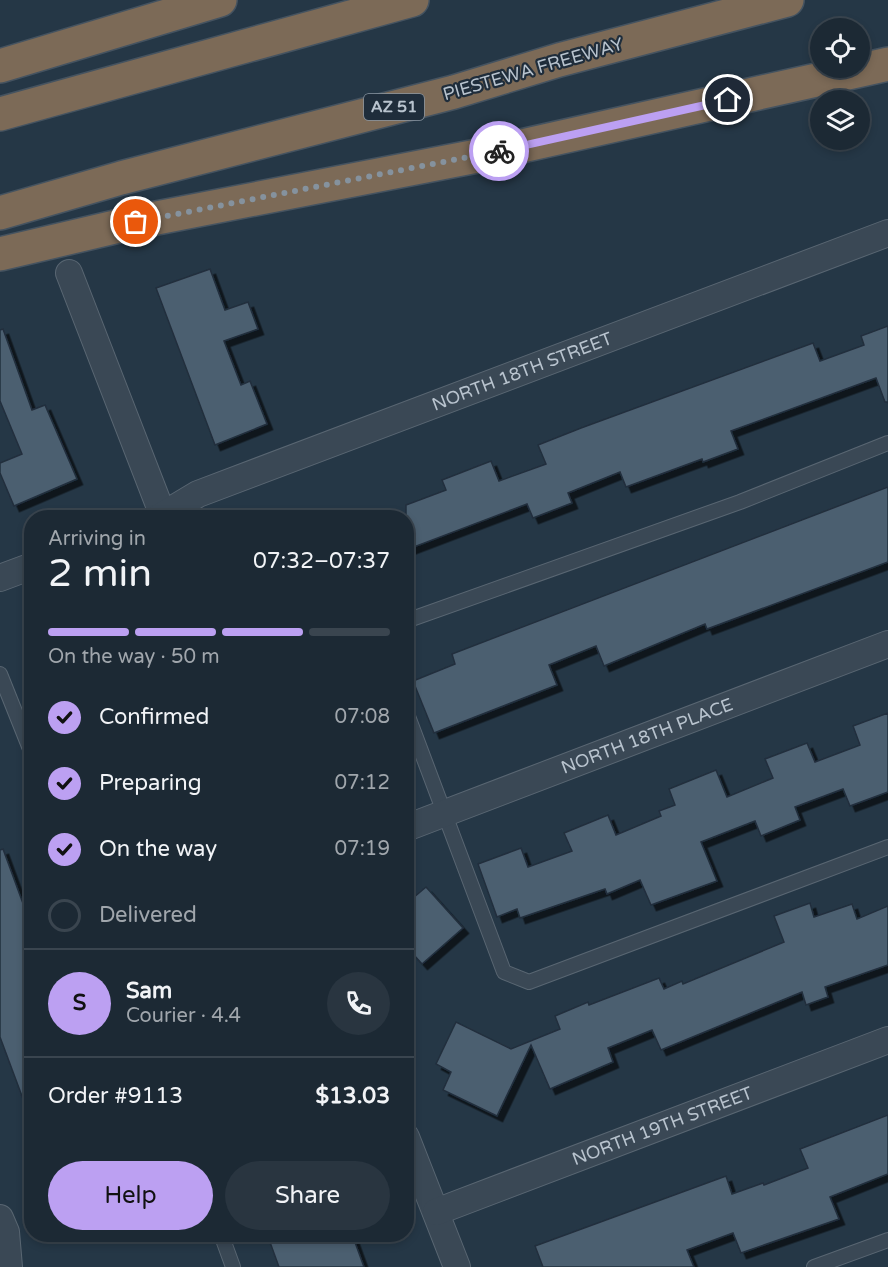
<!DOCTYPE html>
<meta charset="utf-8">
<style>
:root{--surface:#1c2934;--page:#293540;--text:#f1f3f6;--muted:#a0a6ac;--line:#3a454f;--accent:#bca0f2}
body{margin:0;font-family:"Varela Round",sans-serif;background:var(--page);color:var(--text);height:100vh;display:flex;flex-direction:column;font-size:22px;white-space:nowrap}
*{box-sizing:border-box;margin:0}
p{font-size:20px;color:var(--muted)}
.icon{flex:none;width:33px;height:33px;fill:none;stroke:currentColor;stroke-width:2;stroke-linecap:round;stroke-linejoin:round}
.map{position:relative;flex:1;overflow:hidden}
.details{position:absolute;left:24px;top:510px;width:390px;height:732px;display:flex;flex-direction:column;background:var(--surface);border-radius:24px;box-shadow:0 3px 9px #0003,0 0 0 2px var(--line)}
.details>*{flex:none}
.controls{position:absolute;left:810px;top:18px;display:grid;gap:12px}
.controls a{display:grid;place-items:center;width:60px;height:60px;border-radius:50%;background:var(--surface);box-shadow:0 3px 9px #0003,0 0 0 2px var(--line);font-size:30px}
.pin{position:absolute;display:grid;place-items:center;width:51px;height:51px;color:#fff;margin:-26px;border:3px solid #fff;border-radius:50%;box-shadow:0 2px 6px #0007}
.courier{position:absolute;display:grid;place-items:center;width:60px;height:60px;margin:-30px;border:4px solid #bca0f2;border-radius:50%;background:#fff;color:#222;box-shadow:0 2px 8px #0007}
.summary em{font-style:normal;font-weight:600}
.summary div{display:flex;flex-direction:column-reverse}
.summary{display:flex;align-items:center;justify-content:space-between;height:102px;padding:0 24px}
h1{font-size:39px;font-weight:600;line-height:45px}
.bar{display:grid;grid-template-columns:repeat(4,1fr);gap:9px 6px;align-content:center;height:72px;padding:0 24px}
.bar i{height:8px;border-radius:4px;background:var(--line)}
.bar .on{background:var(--accent)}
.bar p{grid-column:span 4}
.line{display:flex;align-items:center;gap:15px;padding:0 24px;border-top:2px solid var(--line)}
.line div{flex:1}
.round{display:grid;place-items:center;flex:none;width:63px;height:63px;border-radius:32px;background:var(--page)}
ol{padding:0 24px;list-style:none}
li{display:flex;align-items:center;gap:18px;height:66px}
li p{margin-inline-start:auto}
li .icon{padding:6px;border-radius:50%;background:var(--accent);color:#111;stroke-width:4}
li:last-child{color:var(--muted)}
li i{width:33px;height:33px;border:3px solid var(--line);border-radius:50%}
.action{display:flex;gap:12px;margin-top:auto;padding:12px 24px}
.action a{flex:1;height:69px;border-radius:36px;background:var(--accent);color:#111;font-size:24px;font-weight:600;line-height:69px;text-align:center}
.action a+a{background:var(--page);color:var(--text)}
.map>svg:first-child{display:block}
.building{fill:#4c5e6f;stroke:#212f3d;stroke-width:1.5;filter:url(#shadow)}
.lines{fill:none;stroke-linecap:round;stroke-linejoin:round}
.service-casing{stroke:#596672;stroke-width:16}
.minor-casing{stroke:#596672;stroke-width:28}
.motorway-casing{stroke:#455360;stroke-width:36}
.service{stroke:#3a4855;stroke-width:14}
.minor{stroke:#3a4855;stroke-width:26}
.motorway{stroke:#7c6a57;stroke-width:33}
.done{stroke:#85929e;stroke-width:6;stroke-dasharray:0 10.8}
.route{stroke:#bca0f2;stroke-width:8}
.labels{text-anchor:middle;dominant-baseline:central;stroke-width:4.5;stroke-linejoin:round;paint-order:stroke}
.shield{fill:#1f2d3b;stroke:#8a96a2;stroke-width:1.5}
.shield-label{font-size:16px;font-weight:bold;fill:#b8c3ce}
.street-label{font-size:18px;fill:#b8c3ce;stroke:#1f2d3b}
</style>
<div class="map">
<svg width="888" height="1267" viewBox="0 0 888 1267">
<defs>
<filter id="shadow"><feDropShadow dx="5.5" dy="5.5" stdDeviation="0" flood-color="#0009"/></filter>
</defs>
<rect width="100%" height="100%" fill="#253746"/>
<g class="building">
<path d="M 210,269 L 225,310 L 248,302 L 258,329 L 224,341 L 241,385 L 250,381 L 267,424 L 215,445 L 156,288 Z"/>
<path d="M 888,326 L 888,402 L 885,402 L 876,378 L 731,431 L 738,449 L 703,462 L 702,459 L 626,487 L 620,472 L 568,493 L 572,503 L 533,518 L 527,504 L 406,550 L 406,505 L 446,490 L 442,480 L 491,461 L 499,481 L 546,464 L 538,445 L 581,428 L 813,343 L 820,361 L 864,345 L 861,336 Z"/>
<path d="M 3,329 L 32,410 L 45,405 L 77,479 L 14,506 L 0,473 L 0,463 L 22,454 L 0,401 L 0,330 Z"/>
<path d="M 888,487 L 888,562 L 707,629 L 705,624 L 604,666 L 596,646 L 549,665 L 557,685 L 434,733 L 413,681 L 455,664 L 452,654 Z"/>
<path d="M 888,713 L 888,792 L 850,806 L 843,789 L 795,807 L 800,820 L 761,836 L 755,821 L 701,842 L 717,881 L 651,905 L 640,880 L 607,894 L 605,889 L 520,918 L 517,909 L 497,917 L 478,864 L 521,848 L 528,867 L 572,851 L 564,833 L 608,815 L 616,835 L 661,816 L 659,811 L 675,805 L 669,789 L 716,770 L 727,797 L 773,778 L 765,759 L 807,743 L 815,762 L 860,745 L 853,726 Z"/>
<path d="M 3,849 L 32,928 L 32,1115 L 29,1115 L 0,1037 L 0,850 Z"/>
<path d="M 426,887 L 463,928 L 422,964 L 406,946 L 406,904 Z"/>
<path d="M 810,903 L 814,917 L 852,904 L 857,919 L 888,906 L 888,965 L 825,987 L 828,997 L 806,1005 L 802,992 L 661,1050 L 652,1030 L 608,1048 L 613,1062 L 550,1089 L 531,1045 L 497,1116 L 443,1090 L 451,1072 L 436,1064 L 456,1022 L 511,1049 L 560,1029 L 555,1016 L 588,1002 L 589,1005 L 659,978 L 664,989 L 682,981 L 683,984 L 784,942 L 774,916 Z"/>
<path d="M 888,1115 L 888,1174 L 830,1197 L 839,1219 L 741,1253 L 733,1233 L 687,1250 L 694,1267 L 543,1267 L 535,1246 L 726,1176 L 732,1194 L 763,1183 L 764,1185 L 808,1168 L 800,1149 Z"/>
<path d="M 267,1234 L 352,1234 L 364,1267 L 279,1267 Z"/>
</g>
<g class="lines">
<defs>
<g id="service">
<path d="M 406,621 L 740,502 L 888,443"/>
<path d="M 0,674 L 32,754"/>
<path d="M 406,711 L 504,972 L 529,982 L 888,847"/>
<path d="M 221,1234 L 233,1267"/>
<path d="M 814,1267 L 888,1240"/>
</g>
<g id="minor">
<path d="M 69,273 L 164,518"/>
<path id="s1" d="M 158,518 L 198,494 L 888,233"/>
<path d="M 0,578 L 32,566"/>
<path id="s2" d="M 406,828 L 888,644"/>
<path d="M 406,1137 L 457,1267"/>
<path id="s3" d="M 436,1212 L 888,1040"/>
<path d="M 0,1218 L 6,1232 L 9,1267"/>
</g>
<g id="motorway">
<path d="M 0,66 L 220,0"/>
<path d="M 0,114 L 412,0"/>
<path d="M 0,213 L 121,178 L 454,92 L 559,60 L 787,0"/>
<path d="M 0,254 L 136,222 L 477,156 L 888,64"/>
</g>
</defs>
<use href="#service" class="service-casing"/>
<use href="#minor" class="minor-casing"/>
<use href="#motorway" class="motorway-casing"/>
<use href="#service" class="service"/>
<use href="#minor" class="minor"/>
<use href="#motorway" class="motorway"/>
</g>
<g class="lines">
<path class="done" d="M 136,222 L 499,151"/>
<path class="route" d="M 499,151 L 728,100"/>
</g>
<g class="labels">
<rect class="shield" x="364" y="94" width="60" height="26" rx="4.5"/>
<g class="shield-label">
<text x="394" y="107">AZ 51</text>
</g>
<g class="street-label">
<text transform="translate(533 69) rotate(-16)">PIESTEWA FREEWAY</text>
<text stroke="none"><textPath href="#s1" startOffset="393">NORTH 18TH STREET</textPath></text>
<text stroke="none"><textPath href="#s2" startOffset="258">NORTH 18TH PLACE</textPath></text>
<text stroke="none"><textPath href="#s3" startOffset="242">NORTH 19TH STREET</textPath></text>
</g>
</g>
</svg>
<div class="controls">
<a><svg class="icon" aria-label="locate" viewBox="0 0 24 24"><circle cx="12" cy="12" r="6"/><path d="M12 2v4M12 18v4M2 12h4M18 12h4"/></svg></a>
<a><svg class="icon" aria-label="layers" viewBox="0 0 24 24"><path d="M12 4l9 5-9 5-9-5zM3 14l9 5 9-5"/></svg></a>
</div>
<div class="pin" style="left:136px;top:222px;background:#ea580c"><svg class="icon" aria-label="bag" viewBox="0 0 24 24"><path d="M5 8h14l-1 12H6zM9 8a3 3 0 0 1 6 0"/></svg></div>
<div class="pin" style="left:728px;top:100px;background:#1f2937"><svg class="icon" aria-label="home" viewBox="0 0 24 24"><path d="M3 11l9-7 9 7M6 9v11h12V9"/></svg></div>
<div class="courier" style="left:499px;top:151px"><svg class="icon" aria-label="bike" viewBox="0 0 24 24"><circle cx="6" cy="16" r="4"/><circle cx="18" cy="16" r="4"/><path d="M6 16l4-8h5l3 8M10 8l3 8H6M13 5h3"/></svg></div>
<section class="details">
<div class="summary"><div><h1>2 min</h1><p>Arriving in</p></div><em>07:32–07:37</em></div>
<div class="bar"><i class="on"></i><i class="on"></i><i class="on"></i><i></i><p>On the way · 50 m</p></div>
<ol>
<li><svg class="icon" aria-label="check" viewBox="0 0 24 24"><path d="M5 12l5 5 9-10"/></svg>Confirmed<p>07:08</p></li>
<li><svg class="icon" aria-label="check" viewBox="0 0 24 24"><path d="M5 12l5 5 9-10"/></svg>Preparing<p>07:12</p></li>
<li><svg class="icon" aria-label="check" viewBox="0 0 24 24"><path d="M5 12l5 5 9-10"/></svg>On the way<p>07:19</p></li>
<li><i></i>Delivered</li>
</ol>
<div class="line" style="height:108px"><b class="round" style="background:var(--accent);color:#111">S</b><div><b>Sam</b><p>Courier · 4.4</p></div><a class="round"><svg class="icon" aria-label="phone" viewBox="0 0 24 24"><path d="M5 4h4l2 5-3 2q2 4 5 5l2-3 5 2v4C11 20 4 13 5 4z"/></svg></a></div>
<div class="line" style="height:78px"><div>Order #9113</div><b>$13.03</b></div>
<div class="action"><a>Help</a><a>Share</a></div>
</section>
</div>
